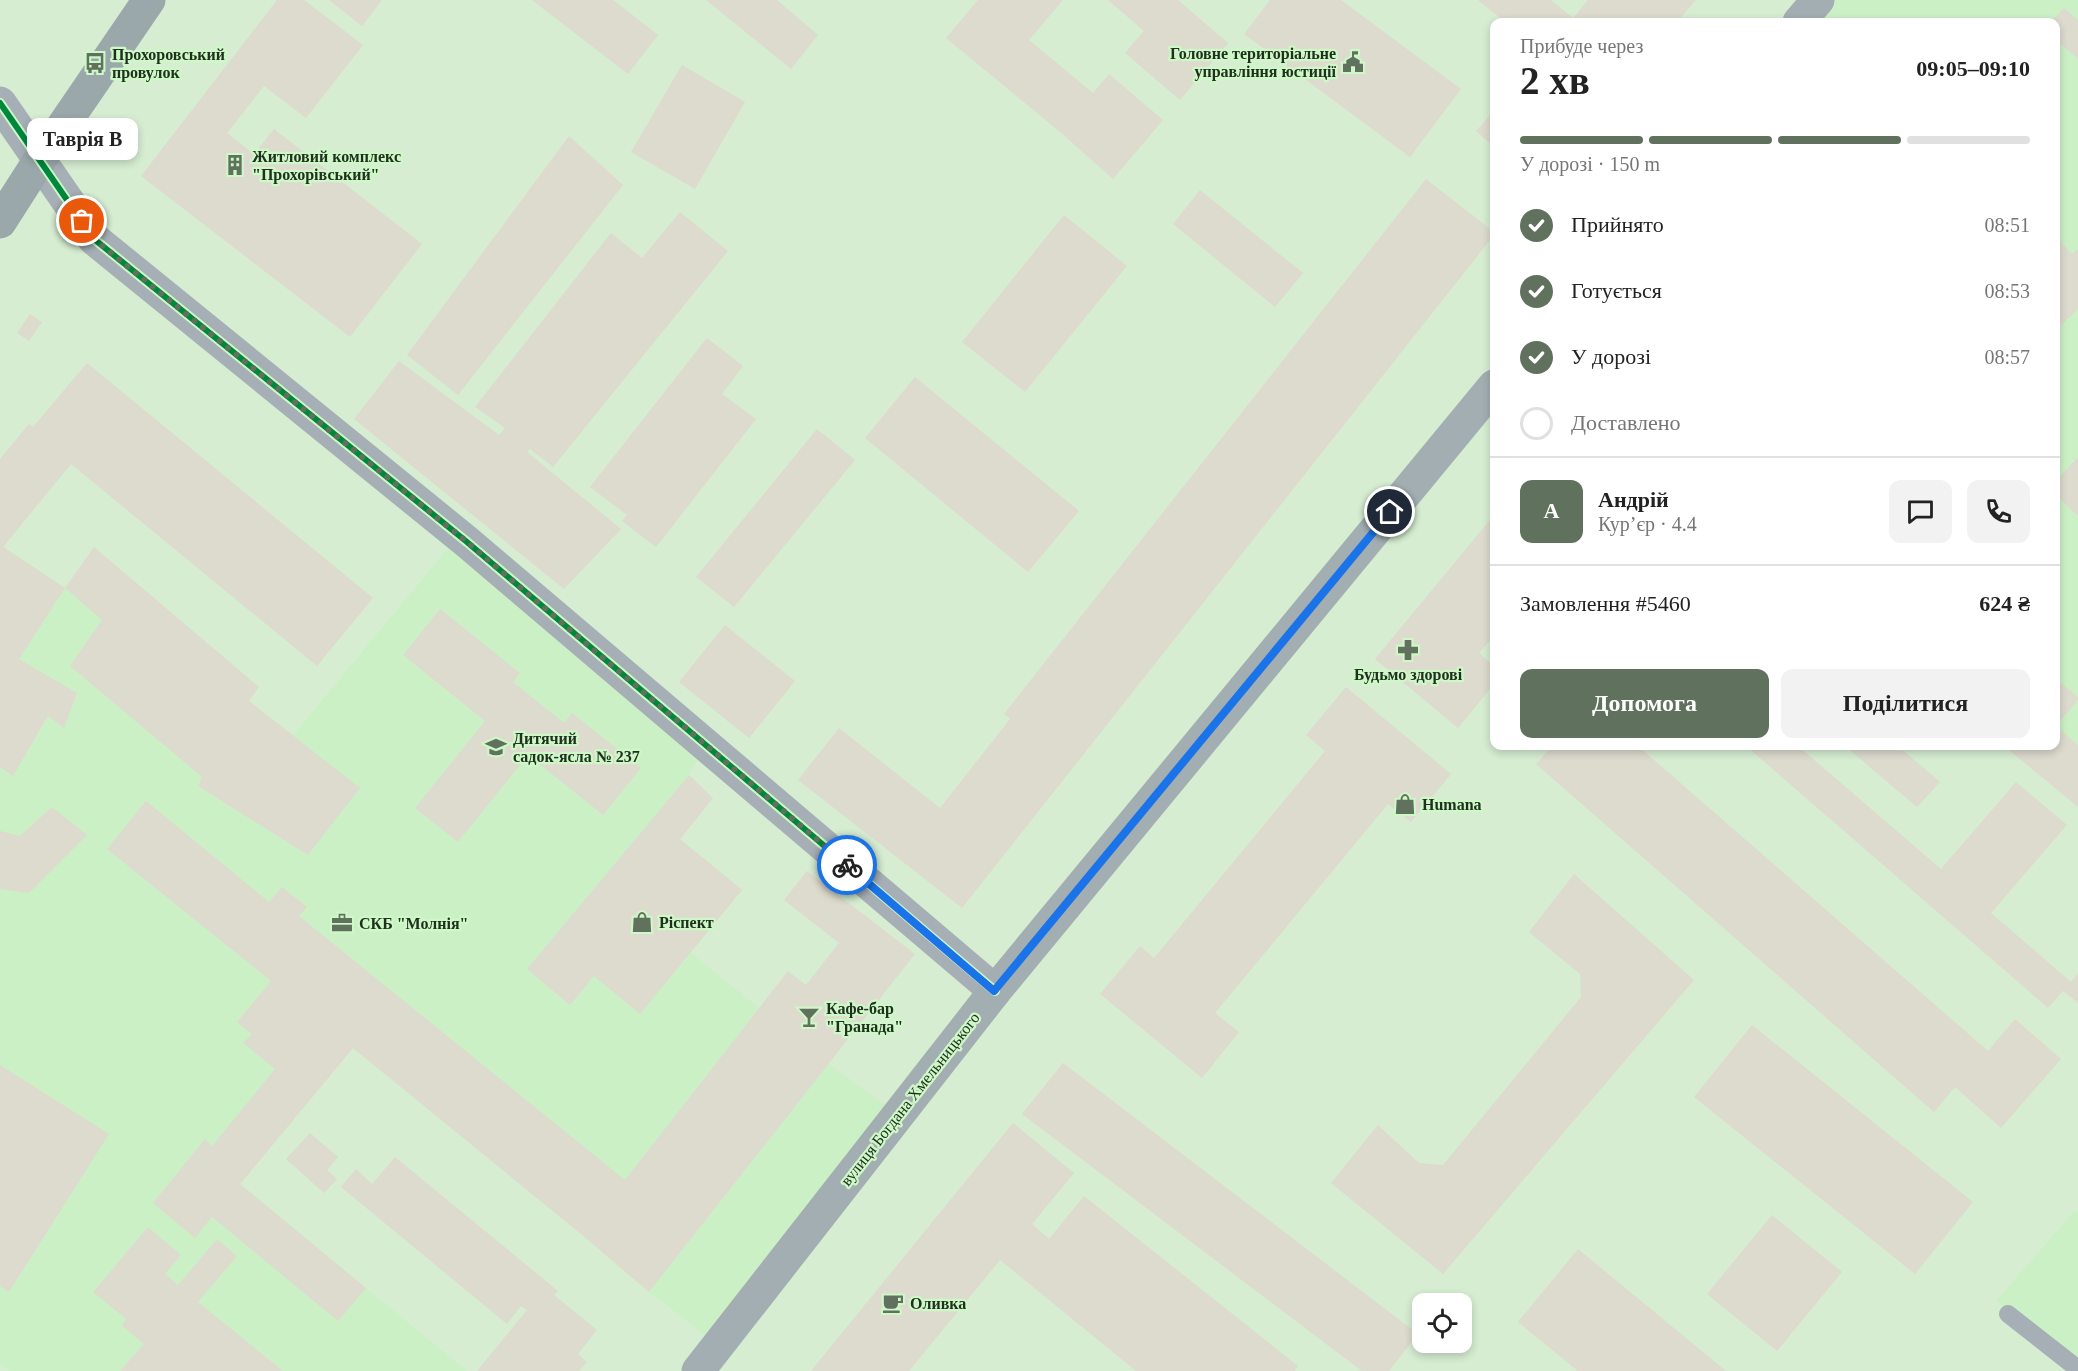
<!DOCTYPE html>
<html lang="uk">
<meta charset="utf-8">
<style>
:root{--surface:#fff;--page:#f2f2f2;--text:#222;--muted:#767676;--line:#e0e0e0;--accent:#60725d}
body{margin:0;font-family:"Times New Roman",serif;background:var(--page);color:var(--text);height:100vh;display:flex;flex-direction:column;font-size:22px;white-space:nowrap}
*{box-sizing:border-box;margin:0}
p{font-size:20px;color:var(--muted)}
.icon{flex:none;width:33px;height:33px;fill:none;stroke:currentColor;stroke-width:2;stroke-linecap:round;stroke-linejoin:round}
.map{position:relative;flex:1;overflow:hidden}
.drawer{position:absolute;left:1490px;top:18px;width:570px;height:732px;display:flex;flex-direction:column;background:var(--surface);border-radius:12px;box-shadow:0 3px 9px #0003}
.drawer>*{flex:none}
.controls{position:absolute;left:1412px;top:1293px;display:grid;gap:12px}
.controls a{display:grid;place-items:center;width:60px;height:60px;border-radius:12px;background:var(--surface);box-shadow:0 3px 9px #0003;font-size:30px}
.pin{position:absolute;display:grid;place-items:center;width:51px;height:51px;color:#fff;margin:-26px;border:3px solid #fff;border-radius:50%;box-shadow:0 2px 6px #0007}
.courier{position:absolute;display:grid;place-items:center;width:60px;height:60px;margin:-30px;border:4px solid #1a73e8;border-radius:50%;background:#fff;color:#222;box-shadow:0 2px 8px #0007}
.bubble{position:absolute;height:42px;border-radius:12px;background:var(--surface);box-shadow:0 3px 9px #0003;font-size:20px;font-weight:700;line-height:42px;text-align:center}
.summary em{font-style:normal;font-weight:700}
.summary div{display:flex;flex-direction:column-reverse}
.summary{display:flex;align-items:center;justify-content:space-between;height:102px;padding:0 30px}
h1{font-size:39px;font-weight:700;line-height:45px}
.bar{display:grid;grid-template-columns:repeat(4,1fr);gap:9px 6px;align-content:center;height:72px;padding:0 30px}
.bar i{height:8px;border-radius:4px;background:var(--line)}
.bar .on{background:var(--accent)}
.bar p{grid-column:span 4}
.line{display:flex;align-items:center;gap:15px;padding:0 30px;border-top:2px solid var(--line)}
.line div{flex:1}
.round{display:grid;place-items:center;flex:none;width:63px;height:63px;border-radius:12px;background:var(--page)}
ol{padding:0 30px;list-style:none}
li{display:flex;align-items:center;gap:18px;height:66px}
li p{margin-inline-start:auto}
li .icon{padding:6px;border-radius:50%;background:var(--accent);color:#fff;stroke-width:4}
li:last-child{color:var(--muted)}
li i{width:33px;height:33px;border:3px solid var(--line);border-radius:50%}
.primary-button{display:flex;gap:12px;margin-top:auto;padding:12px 30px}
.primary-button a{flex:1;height:69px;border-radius:12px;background:var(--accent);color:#fff;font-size:24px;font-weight:700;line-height:69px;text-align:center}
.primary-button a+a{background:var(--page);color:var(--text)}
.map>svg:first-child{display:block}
.built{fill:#ccf0c6}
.building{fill:#dddace}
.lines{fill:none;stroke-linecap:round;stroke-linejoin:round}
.service{stroke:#a6afb5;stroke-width:18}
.minor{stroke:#a6afb5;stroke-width:33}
.secondary{stroke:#a2aeb1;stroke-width:33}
.primary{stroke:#9aa7ab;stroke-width:33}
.tram{stroke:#9eaaa4;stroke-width:1.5}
.cycleway-casing{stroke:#cef8c7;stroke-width:10}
.cycleway{stroke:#00873e;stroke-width:6}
.done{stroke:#60725d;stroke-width:6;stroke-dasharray:0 10.8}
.route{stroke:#1a73e8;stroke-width:8}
.labels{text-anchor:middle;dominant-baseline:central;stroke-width:4.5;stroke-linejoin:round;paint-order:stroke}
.poi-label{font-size:16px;font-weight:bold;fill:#20301e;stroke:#cef8c7;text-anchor:start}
.street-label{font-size:16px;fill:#20301e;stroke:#cef8c7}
</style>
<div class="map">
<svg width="2078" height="1371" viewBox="0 0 2078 1371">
<rect width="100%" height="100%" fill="#d6edd2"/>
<g class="built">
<path d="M 1820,0 L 2078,0 L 2078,745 L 2055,725 L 2055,22 L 1801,22 Z"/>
<path d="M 454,541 L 698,759 L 689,775 L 527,969 L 570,1005 L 594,976 L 640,1013 L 691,953 L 829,1064 L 895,1112 L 716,1344 L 649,1292 L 581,1234 L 353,1048 L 240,1184 L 467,1371 L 9,1371 L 0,1364 L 0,544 L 65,588 L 227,723 L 249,701 L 293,735 Z"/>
<path d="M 2075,1210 L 2078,1212 L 2078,1366 L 1996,1301 Z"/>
</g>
<g class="building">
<path d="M 277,0 L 304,0 L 363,45 L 306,118 L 264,86 L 227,133 L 254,154 L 274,129 L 422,244 L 350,337 L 141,176 Z"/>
<path d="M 329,0 L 382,0 L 362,26 Z"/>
<path d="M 532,0 L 613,0 L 658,35 L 628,74 Z"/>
<path d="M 706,0 L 777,0 L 818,35 L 791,69 Z"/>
<path d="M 978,0 L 1063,0 L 1029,40 L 1093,93 L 1109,74 L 1163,120 L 1113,179 L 1060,132 L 946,38 Z"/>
<path d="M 1108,0 L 1178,0 L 1228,43 L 1180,100 L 1125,53 L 1144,31 Z"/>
<path d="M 1270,0 L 1341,0 L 1461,89 L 1410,157 L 1244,34 Z"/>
<path d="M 1478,0 L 1551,0 L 1573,18 L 1588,0 L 1696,0 L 1677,22 L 1505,22 Z"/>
<path d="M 2064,8 L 2078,20 L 2078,59 L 2055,39 L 2055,22 L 2051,22 Z"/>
<path d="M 682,65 L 745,102 L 695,189 L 631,152 Z"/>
<path d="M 1494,111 L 1494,147 L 1476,131 Z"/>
<path d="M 569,136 L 623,185 L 458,395 L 407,355 Z"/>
<path d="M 1426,179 L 1494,232 L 1494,235 L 962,908 L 798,780 L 839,728 L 940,808 L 1010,719 L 1004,714 Z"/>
<path d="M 1200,190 L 1303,273 L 1275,307 L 1173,224 Z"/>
<path d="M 680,212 L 728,251 L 553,467 L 530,449 L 527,452 L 621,529 L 564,589 L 354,419 L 399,361 L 499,435 L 505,428 L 475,407 L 611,233 L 642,258 Z"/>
<path d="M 1064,215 L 1127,266 L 1025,392 L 962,342 Z"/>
<path d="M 2055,236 L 2072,254 L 2078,249 L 2078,309 L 2055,331 Z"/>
<path d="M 30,314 L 42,322 L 29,341 L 17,333 Z"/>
<path d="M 707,338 L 743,366 L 722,394 L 756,419 L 656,547 L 622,521 L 627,515 L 590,487 Z"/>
<path d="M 87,363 L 373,598 L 317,666 L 71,464 L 3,547 L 65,588 L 19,659 L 77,693 L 64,728 L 48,716 L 13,776 L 0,767 L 0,459 L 29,424 L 33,427 Z"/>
<path d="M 915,377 L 1079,511 L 1028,572 L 865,438 Z"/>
<path d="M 817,429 L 855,460 L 734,607 L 696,577 Z"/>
<path d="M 2078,457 L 2078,516 L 2055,494 L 2055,482 Z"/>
<path d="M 1494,515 L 1494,636 L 1479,653 L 1494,666 L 1494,684 L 1458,728 L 1375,659 Z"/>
<path d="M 94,547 L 259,687 L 249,701 L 360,788 L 308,855 L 198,786 L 202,777 L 70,666 L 102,620 L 65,588 Z"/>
<path d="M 440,609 L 520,673 L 513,682 L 564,723 L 572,713 L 641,768 L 603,815 L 528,755 L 458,842 L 415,808 L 485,721 L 403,655 Z"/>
<path d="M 725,625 L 795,681 L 749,738 L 679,682 Z"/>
<path d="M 2055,678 L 2078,697 L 2078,700 L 2056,726 L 2078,745 L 2078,807 L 2004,746 L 2055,746 Z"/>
<path d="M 1346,687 L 1451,774 L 1411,822 L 1388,804 L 1215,1013 L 1239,1032 L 1202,1078 L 1100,994 L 1140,946 L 1154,958 L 1325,751 L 1306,735 Z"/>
<path d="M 1552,746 L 1638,746 L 1988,1051 L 2015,1019 L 2061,1059 L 2001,1128 L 1955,1087 L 1934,1112 L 1536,764 Z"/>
<path d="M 1746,746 L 1798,746 L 1941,869 L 2016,782 L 2067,825 L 1991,913 L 2071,982 L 2078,973 L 2078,1003 L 2063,991 L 2048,1008 Z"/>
<path d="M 1845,746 L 1898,746 L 1940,782 L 1917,807 Z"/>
<path d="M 689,775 L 713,798 L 680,839 L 742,890 L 640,1014 L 594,976 L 570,1005 L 527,969 Z"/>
<path d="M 146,801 L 269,902 L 282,887 L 307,907 L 299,916 L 625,1180 L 788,971 L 806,985 L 839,943 L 784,900 L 807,871 L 915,954 L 649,1292 L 581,1234 L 353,1048 L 240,1184 L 366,1288 L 338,1321 L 212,1217 L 195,1238 L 153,1203 L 205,1139 L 212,1146 L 275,1069 L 243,1043 L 252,1034 L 237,1022 L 271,981 L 107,849 Z"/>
<path d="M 52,807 L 87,835 L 29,893 L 0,889 L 0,831 L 20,836 Z"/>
<path d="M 1574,874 L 1694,980 L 1443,1274 L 1331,1183 L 1378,1125 L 1419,1163 L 1443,1165 L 1581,997 L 1580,974 L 1529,932 Z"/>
<path d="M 1752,1025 L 1973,1202 L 1915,1274 L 1694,1097 Z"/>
<path d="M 1063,1063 L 1418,1334 L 1389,1371 L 1362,1371 L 1022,1114 Z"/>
<path d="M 0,1065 L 109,1134 L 9,1292 L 0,1286 Z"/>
<path d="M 1013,1123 L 1074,1173 L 1032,1224 L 1049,1239 L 1084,1196 L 1298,1366 L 1294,1371 L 1136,1371 L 1000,1260 L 909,1371 L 811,1371 Z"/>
<path d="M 310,1133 L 338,1157 L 327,1170 L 337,1179 L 324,1193 L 286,1159 Z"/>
<path d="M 395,1157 L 558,1291 L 554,1295 L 597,1330 L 578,1354 L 587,1362 L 579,1371 L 477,1371 L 527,1310 L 521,1306 L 507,1324 L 341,1187 L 356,1169 L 372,1184 Z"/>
<path d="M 1772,1215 L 1842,1272 L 1777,1351 L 1707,1294 Z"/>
<path d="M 148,1227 L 181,1255 L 165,1274 L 178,1285 L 217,1239 L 237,1256 L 198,1302 L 283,1371 L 120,1371 L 144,1344 L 122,1326 L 126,1319 L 93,1292 Z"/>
<path d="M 1578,1249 L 1726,1371 L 1578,1371 L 1518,1322 Z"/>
</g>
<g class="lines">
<path class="service" d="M 2008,1314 L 2078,1369"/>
<path class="minor" d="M 0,103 L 94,239 L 467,542 L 995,991"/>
<g class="secondary">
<path d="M 1799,22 L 1818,0"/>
<path d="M 698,1371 L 995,991 L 1494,386"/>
</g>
<path class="primary" d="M 0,222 L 39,161 L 149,0"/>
<g class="tram">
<path d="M 0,205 L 139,0"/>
<path d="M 0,237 L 44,168 L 163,0"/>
</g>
<defs>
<path id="cycleway" d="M 0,103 L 94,239 L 467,542 L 995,991"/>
</defs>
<use href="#cycleway" class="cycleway-casing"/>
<use href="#cycleway" class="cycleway"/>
</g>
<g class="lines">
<path class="done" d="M 82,221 L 94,239 L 467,542 L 847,865"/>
<path class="route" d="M 847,865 L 994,991 L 1390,512"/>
</g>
<defs>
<symbol id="civic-bare" viewBox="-9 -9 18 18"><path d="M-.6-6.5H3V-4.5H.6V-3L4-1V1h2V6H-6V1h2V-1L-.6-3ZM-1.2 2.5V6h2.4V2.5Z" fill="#60725d" stroke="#cef8c7" stroke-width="2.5" paint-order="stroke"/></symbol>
<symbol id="bus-bare" viewBox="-9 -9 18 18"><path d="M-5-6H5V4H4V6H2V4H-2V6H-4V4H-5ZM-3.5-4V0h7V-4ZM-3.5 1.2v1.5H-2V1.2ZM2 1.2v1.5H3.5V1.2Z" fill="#60725d" stroke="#cef8c7" stroke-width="2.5" paint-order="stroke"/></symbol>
<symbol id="building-bare" viewBox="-9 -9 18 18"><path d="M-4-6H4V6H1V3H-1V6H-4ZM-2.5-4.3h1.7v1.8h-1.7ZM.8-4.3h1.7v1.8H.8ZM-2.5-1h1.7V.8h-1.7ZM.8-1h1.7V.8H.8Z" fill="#60725d" stroke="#cef8c7" stroke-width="2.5" paint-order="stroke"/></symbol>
<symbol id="pharmacy-bare" viewBox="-9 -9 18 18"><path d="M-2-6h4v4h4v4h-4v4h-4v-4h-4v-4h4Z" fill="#60725d" stroke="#cef8c7" stroke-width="2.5" paint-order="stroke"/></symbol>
<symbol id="school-bare" viewBox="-9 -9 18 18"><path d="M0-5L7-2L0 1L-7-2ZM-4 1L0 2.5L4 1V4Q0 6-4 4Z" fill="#60725d" stroke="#cef8c7" stroke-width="2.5" paint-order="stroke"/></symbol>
<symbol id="shop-bare" viewBox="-9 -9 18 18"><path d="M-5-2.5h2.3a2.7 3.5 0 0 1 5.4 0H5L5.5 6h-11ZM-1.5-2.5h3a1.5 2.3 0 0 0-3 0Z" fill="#60725d" stroke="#cef8c7" stroke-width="2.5" paint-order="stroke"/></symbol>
<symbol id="office-bare" viewBox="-9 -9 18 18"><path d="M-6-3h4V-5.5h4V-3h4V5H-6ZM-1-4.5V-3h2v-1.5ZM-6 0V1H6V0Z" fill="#60725d" stroke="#cef8c7" stroke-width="2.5" paint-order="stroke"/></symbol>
<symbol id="bar-bare" viewBox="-9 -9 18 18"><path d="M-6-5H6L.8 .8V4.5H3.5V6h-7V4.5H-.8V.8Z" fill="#60725d" stroke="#cef8c7" stroke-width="2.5" paint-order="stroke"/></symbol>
<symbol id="cafe-bare" viewBox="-9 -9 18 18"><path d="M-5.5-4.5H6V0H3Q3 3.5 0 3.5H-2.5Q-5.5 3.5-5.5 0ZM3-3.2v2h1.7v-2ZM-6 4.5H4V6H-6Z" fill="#60725d" stroke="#cef8c7" stroke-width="2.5" paint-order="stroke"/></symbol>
</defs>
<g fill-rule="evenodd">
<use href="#civic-bare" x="1338" y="47" width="30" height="30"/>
<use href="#bus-bare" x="80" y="48" width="30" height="30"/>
<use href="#building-bare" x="220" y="150" width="30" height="30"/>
<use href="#pharmacy-bare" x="1393" y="635" width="30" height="30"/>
<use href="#school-bare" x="481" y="732" width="30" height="30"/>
<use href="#shop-bare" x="1390" y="789" width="30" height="30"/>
<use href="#shop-bare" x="627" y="907" width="30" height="30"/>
<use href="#office-bare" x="327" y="908" width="30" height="30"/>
<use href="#bar-bare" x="794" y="1002" width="30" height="30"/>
<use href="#cafe-bare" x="878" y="1288" width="30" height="30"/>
</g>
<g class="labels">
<g class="poi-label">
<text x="1336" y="53" text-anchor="end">Головне територіальне<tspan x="1336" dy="18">управління юстиції</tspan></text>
<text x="112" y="54">Прохоровський<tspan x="112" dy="18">провулок</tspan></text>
<text x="252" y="156">Житловий комплекс<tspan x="252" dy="18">"Прохорівський"</tspan></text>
<text x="1408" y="674" text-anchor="middle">Будьмо здорові</text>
<text x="513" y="738">Дитячий<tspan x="513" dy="18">садок-ясла № 237</tspan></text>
<text x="1422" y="804">Humana</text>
<text x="659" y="922">Ріспект</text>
<text x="359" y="923">СКБ "Молнія"</text>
<text x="826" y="1008">Кафе-бар<tspan x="826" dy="18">"Гранада"</tspan></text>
<text x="910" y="1303">Оливка</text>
</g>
<g class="street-label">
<text transform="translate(910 1099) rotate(-52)">вулиця Богдана Хмельницького</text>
</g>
</g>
</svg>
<div class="controls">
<a><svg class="icon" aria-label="locate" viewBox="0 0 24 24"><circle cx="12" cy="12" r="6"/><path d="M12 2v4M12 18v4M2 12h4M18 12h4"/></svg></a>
</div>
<div class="pin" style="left:82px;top:221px;background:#ea580c"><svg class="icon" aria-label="bag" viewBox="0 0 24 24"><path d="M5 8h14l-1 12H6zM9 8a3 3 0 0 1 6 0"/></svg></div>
<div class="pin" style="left:1390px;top:512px;background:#1f2937"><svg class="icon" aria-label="home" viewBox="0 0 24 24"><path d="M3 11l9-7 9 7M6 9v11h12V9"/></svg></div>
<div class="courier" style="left:847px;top:865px"><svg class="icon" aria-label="bike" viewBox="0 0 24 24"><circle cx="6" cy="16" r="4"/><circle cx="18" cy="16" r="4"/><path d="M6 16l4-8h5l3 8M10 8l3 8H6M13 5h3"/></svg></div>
<div class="bubble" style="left:27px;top:118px;width:111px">Таврія В</div>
<section class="drawer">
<div class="summary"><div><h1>2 хв</h1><p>Прибуде через</p></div><em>09:05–09:10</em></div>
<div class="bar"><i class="on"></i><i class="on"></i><i class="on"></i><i></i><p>У дорозі · 150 m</p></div>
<ol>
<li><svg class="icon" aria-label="check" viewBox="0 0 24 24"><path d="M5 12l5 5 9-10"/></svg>Прийнято<p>08:51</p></li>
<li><svg class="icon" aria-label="check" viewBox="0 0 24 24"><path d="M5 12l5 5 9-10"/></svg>Готується<p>08:53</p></li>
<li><svg class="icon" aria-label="check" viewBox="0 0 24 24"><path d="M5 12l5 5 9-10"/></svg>У дорозі<p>08:57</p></li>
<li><i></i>Доставлено</li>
</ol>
<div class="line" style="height:108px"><b class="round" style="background:var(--accent);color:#fff">А</b><div><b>Андрій</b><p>Кур’єр · 4.4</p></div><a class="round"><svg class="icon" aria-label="chat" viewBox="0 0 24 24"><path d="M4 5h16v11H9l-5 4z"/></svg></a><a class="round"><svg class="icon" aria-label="phone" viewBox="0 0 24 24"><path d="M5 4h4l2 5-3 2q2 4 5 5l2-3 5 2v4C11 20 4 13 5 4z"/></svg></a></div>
<div class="line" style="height:78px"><div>Замовлення #5460</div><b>624 ₴</b></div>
<div class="primary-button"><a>Допомога</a><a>Поділитися</a></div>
</section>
</div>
